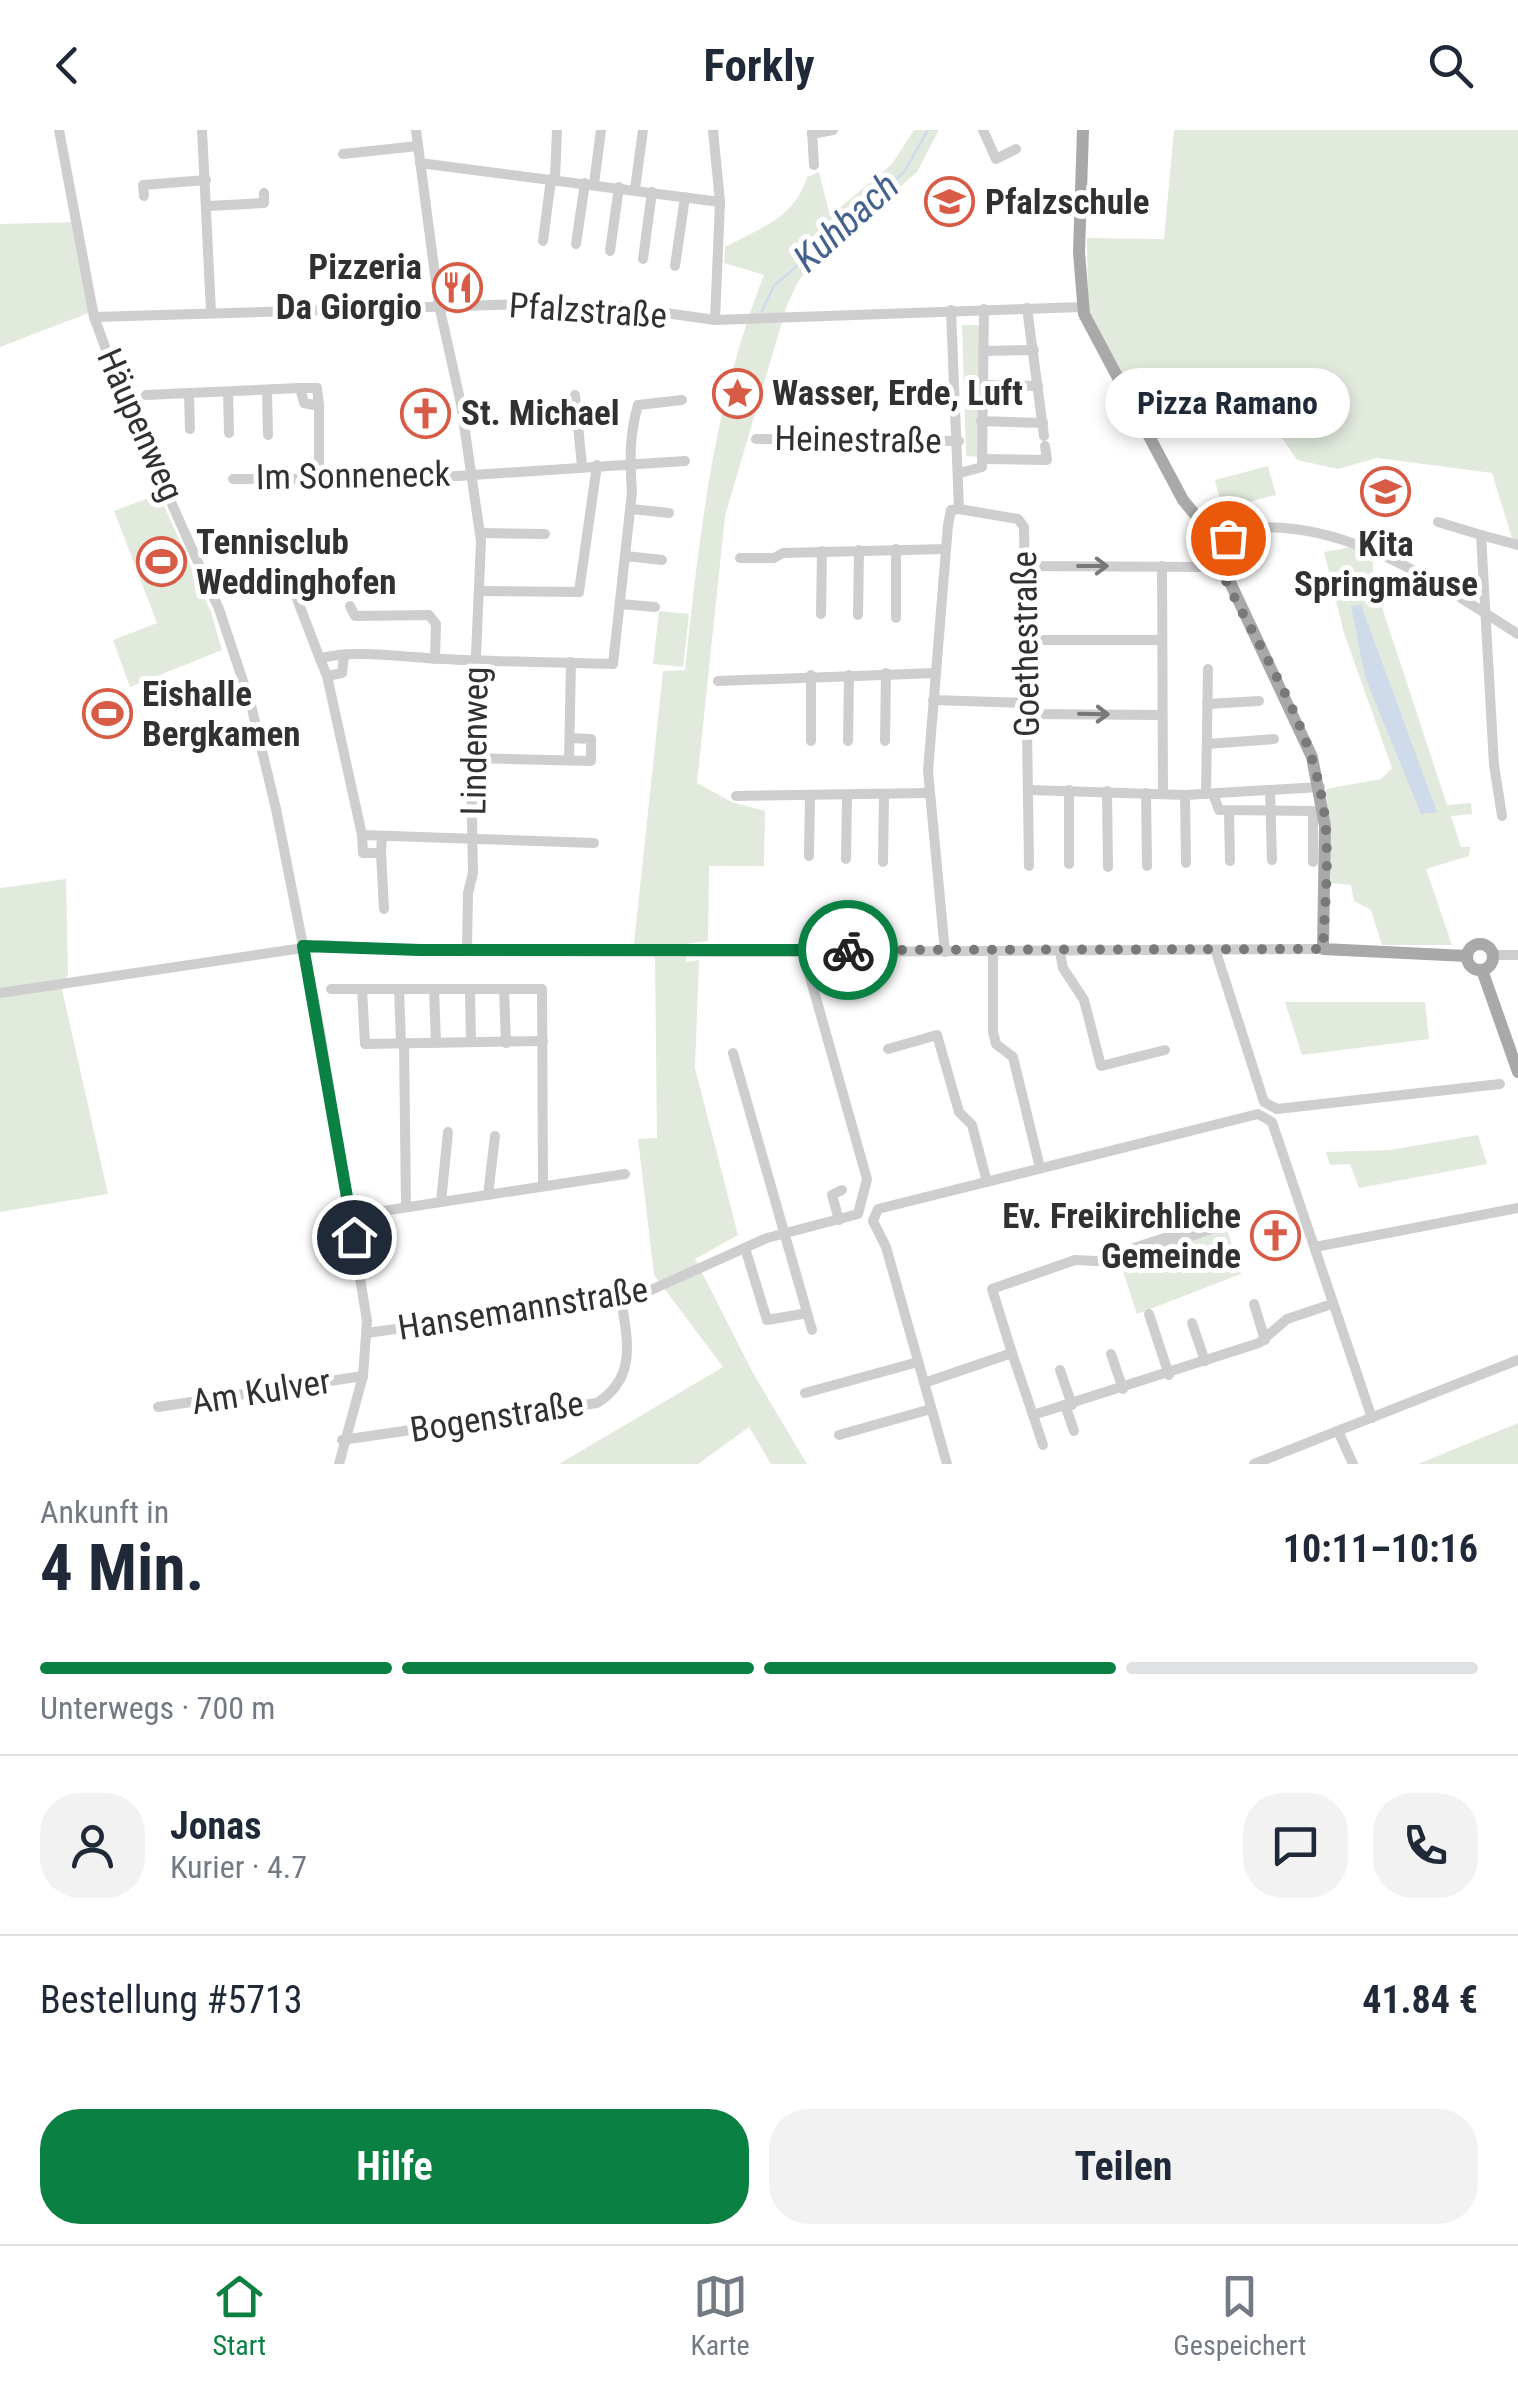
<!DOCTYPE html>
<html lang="de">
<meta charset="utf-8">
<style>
:root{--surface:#fff;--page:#f2f2f3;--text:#1f2937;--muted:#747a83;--line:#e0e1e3;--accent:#0b8043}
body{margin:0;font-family:"Roboto Condensed",sans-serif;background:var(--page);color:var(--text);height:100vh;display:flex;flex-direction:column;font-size:38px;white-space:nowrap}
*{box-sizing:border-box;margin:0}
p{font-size:32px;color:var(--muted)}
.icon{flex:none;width:55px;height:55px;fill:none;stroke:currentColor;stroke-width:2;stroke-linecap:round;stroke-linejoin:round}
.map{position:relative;height:1334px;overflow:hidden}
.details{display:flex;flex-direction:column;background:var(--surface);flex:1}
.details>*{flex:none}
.pin{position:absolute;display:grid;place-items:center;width:85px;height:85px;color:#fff;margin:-42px;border:5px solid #fff;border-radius:50%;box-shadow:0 2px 10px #0007}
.courier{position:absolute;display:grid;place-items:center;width:100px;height:100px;margin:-50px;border:8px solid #0b8043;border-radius:50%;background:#fff;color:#222;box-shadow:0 2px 12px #0007}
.bubble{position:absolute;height:70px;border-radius:35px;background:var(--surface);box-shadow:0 5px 15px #0003;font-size:32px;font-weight:700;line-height:70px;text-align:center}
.summary em{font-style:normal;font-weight:700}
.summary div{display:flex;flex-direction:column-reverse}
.summary{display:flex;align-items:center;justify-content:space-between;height:170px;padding:0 40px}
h1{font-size:65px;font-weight:700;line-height:75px}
.bar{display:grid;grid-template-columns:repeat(4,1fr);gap:15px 10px;align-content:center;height:120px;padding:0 40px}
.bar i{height:12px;border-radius:8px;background:var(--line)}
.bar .selected{background:var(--accent)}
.bar p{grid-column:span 4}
.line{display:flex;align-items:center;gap:25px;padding:0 40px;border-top:2px solid var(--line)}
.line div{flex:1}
.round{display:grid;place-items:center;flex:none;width:105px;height:105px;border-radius:40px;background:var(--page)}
.button{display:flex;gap:20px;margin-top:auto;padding:20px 40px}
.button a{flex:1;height:115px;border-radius:40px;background:var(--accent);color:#fff;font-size:40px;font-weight:700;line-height:115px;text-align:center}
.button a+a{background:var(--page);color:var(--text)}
header{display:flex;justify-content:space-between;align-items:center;height:130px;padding:0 40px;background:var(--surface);font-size:45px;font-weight:700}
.dock{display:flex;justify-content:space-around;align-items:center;height:140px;border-top:2px solid var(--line);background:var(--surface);font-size:28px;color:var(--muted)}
.dock a{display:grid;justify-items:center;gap:5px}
.dock .selected{color:var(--accent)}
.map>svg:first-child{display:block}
.green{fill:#e2eade}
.water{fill:#cfdaeb}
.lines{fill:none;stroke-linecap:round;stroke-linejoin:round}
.stream{stroke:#cfdaeb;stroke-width:2.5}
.minor{stroke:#cecece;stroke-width:10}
.major{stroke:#a9a9a9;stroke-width:12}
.oneway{stroke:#787878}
.done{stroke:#797979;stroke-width:10;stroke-dasharray:0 18}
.route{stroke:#0b8043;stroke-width:12}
.labels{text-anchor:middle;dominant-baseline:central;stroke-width:10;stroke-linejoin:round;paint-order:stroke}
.poi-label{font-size:35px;font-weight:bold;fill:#313131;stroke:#fff;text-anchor:start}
.street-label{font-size:35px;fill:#313131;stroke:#fff}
.water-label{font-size:38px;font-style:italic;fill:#45618e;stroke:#fff}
</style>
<header><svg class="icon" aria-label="back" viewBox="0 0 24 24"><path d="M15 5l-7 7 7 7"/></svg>Forkly<svg class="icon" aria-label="search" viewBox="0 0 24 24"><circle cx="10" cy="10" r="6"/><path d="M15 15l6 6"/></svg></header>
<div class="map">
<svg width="1518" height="1334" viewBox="0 0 1518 1334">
<rect width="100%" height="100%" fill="#fff"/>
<g class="green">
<path d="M 914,0 L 939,0 L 917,42 L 820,128 L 799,150 L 787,175 L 725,386 L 697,653 L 732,672 L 765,681 L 764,736 L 709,736 L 708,811 L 686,814 L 686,832 L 699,830 L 695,938 L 738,1105 L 695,1129 L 753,1243 L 807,1334 L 771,1334 L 749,1297 L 698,1334 L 559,1334 L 723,1237 L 654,1145 L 638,1009 L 657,1008 L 655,828 L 634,814 L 663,541 L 685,540 C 699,406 714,271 764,145 L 724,133 L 725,117 C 760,98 795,88 807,47 L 819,42 L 830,86 L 892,34 Z"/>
<path d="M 1174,0 L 1518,0 L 1518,410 L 1512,408 L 1492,343 L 1377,328 L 1338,339 L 1297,330 L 1271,292 L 1205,296 L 1158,309 L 1088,180 L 1087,108 L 1164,109 Z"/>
<path d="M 76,92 L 91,182 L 0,217 L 0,94 Z"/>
<path d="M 962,195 L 980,195 L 979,327 L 966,326 Z"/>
<path d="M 1268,336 L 1276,365 L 1222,379 L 1215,350 Z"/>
<path d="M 159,364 L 211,482 L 222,520 L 130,557 L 113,510 L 157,493 L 114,381 Z"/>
<path d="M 1352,417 L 1372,423 L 1374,453 L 1447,675 L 1471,673 L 1472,684 L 1451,686 L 1461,717 L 1470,717 L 1469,726 L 1426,739 L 1452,815 L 1382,815 L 1371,780 L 1354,771 L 1351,755 L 1331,753 L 1326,659 L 1381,649 L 1392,638 L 1344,503 L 1324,422 Z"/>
<path d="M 659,481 L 689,484 L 683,537 L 653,534 Z"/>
<path d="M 66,749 L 68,844 L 62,859 L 108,1064 L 0,1082 L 0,758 Z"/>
<path d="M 1285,872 L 1425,872 L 1429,909 L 1302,925 Z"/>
<path d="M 1478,1005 L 1487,1034 L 1359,1058 L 1350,1034 L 1330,1035 L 1326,1022 L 1390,1020 Z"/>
<path d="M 1227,1099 L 1241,1144 L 1137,1184 L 1121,1135 Z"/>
<path d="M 1518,1293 L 1518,1334 L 1418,1334 Z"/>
</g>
<path class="water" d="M 1361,475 L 1437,682 L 1421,684 L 1365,547 L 1351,476 Z"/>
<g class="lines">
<path class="stream" d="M 762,181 L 774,156 L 904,42 L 928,0"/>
<g class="minor">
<path d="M 59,0 L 94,187 L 122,263 L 219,479 L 251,575 L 276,679 L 319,896 L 367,1191 L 363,1246 L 339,1334"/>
<path d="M 202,0 L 211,182"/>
<path d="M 416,0 L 439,175 L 461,274 L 481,411 L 471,639 L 473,743 L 468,763 L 467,819"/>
<path d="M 713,0 L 720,72 L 715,190"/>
<path d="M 812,0 L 814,35"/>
<path d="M 983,0 L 996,29 L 1016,19"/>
<path d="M 812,4 L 833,0"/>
<path d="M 343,24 L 418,16"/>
<path d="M 420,33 L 720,72"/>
<path d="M 555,49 L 557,0"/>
<path d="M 594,54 L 601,0"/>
<path d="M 635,59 L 643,0"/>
<path d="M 144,66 L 143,55 L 206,50"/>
<path d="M 208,76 L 264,73 L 264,63"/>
<path d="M 543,111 L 551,49"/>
<path d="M 576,114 L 585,53"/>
<path d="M 610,121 L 619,57"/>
<path d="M 643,129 L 652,62"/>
<path d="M 675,136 L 685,67"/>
<path d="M 1027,178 L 1044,306"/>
<path d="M 951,180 L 959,379 L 1018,389 L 1024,397 L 1029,736"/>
<path d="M 94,187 L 529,174 L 616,176 L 715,190 L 1083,177"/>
<path d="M 983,221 L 1034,220"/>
<path d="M 982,255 L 1038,256"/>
<path d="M 267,260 L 268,305"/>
<path d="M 228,262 L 229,303"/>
<path d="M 189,263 L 190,299"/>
<path d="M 146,265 L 300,258 L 304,273 L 319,276 L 317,258 L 300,258"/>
<path d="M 575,265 L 582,336"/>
<path d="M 319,276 L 319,349"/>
<path d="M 981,291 L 1043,293"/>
<path d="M 756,309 L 959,311"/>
<path d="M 982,329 L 1047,330 L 1045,316"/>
<path d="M 960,343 L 982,337 L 984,179"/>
<path d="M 233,349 L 428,348 L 685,331"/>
<path d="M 631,379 L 669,383"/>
<path d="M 1438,392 L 1481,405"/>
<path d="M 1229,401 C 1334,380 1434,451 1518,504"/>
<path d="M 480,403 L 545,404"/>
<path d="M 626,426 L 662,430"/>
<path d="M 740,428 L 774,428 L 783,423 L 946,419"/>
<path d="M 1025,436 L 1199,437"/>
<path d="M 1162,436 L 1163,664"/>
<path d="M 294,461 L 320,529"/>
<path d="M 479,461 L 579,462 L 597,335"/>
<path d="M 620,474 L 655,477"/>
<path d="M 350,476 L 355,486 L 429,485 L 436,494 L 435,529"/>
<path d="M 821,484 L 822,421"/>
<path d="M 858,485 L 859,420"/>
<path d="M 896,488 L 896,419"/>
<path d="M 1026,510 L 1161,510"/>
<path d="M 344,526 L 342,543 L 327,546 L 320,529 C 346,518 412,528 443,529 C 499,532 556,532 613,534 L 632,362 C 630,331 629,306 638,275 L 682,270"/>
<path d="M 327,546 L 362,705"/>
<path d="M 718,551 L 936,543"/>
<path d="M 933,570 L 1027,573"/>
<path d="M 1207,574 L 1259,571"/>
<path d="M 1027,584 L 1161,585"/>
<path d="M 811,611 L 811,545"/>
<path d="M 848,611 L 849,545"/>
<path d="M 885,611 L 886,543"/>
<path d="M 1207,614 L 1274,609"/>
<path d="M 472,628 L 591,631 L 591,609 L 570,608"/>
<path d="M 569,630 L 571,532"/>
<path d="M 1029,660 L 1185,665 L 1320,657"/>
<path d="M 1069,660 L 1069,734"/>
<path d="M 1270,660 L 1272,730"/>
<path d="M 1107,661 L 1108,737"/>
<path d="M 1146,663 L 1147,736"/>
<path d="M 1206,664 L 1208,539"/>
<path d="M 1213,664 L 1219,680 L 1313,681 L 1313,732"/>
<path d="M 1185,665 L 1186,733"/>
<path d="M 736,666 L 928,663"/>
<path d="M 1229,682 L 1230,731"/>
<path d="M 1502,686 L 1494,635 L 1481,405 L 1518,415"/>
<path d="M 382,706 L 381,723 L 363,723 L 362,705 C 439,707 517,711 594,713"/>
<path d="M 381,723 L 384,779"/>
<path d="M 809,726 L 810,666"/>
<path d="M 846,729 L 847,666"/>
<path d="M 883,732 L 884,665"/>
<path d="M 945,822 L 928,641 L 948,395 L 951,380 L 959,379"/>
<path d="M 1060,822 L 1063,838 L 1084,870 L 1101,936 L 1165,920"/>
<path d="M 1216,822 L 1264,972 L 1277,979 L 1500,954"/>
<path d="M 993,823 L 993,902 L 996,914 L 1013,927 L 1040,1038"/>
<path d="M 1493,825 L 1518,825"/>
<path d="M 331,859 L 542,859 L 543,1056"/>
<path d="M 362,859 L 365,914 L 543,911"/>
<path d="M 399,859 L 401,914"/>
<path d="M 434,859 L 436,913"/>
<path d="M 470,859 L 471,912"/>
<path d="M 504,859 L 506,913"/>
<path d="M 0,863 L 323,815 L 420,821 L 803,822 L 1323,819"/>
<path d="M 404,914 L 406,1077"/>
<path d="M 888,919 L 937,905 L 959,982 L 972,995 L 987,1052"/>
<path d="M 733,923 L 812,1200"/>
<path d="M 488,1065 L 495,1006"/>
<path d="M 441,1072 L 448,1002"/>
<path d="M 350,1086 L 625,1044"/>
<path d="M 839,1090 L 832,1065 L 842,1060"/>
<path d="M 1315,1117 L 1518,1078"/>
<path d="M 745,1118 L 767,1190 L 802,1184"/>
<path d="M 1108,1132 L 1115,1124 L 1180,1103"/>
<path d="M 1254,1174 L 1265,1210"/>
<path d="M 1149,1184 L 1169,1245"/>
<path d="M 1192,1193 L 1205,1231"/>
<path d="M 367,1203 L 642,1164 L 767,1108 L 858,1084 L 867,1049 L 803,822"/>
<path d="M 1012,1223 L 992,1159 L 1075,1130 L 1117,1132 L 1234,1091"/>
<path d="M 1111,1224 L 1123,1259"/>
<path d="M 1060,1240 L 1072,1275"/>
<path d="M 924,1253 L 1012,1223 L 1033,1285 L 1259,1213 L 1287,1189 L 1332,1174"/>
<path d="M 805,1263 L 918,1232"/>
<path d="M 1065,1275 L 1074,1301"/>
<path d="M 158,1277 L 363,1246"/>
<path d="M 1033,1285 L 1043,1315"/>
<path d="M 1338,1301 L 1353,1334"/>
<path d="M 839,1305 L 931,1279"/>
<path d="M 342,1310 L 597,1273 C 638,1247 627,1209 621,1168"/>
<path d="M 947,1334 L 886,1117 L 873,1091 L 878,1079 L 1258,984 L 1272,992 L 1372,1288"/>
<path d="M 1254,1334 L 1518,1230"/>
</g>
<g class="major">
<path d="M 1083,0 L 1079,122 L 1084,184 L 1183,370 L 1202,393"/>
<circle cx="1214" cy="401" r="15"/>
<path d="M 1213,416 L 1312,627 L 1325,696 L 1323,819 L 1467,826"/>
<circle cx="1480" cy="827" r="13"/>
<path d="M 1482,840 L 1518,942"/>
</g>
</g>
<defs><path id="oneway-shaft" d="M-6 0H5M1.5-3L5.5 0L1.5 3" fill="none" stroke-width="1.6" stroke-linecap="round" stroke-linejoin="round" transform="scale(2.5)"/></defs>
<g class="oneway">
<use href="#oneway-shaft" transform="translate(1093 436)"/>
<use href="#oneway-shaft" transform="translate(1094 584) rotate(1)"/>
</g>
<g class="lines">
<path class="done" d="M 848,820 L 1323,819 C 1325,766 1332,711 1320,659 C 1302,575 1247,501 1213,423 L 1212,416 L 1228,408"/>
<path class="route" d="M 354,1107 L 303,816 L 420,820 L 848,820"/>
</g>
<defs>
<symbol id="school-ring" viewBox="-11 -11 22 22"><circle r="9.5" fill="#fff" stroke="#d75b45" stroke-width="1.5"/><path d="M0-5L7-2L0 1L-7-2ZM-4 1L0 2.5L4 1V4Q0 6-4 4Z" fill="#d75b45"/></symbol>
<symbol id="restaurant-ring" viewBox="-11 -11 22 22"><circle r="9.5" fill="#fff" stroke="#d75b45" stroke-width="1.5"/><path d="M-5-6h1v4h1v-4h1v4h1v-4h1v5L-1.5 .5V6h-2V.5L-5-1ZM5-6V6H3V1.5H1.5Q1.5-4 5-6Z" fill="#d75b45"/></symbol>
<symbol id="sight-ring" viewBox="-11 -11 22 22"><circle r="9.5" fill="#fff" stroke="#d75b45" stroke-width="1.5"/><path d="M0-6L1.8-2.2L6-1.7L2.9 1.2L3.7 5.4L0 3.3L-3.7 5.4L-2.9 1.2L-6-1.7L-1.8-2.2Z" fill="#d75b45"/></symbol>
<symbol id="church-ring" viewBox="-11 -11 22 22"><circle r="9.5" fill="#fff" stroke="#d75b45" stroke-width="1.5"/><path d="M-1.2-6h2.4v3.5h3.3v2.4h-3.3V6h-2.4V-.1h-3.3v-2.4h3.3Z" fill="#d75b45"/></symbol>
<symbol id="stadium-ring" viewBox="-11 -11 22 22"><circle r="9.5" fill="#fff" stroke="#d75b45" stroke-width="1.5"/><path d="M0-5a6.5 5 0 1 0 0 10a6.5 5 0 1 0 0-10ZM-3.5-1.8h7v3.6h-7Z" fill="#d75b45"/></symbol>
</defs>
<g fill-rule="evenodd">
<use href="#school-ring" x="922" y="44" width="55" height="55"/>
<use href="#restaurant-ring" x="430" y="130" width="55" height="55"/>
<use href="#sight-ring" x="710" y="236" width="55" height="55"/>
<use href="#church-ring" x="398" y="256" width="55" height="55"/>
<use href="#school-ring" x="1358" y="334" width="55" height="55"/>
<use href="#stadium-ring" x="134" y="404" width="55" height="55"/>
<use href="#stadium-ring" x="80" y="556" width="55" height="55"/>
<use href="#church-ring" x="1248" y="1078" width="55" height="55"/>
</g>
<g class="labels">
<g class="poi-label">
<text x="985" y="72">Pfalzschule</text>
<text x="422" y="137" text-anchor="end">Pizzeria<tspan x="422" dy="40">Da Giorgio</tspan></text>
<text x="772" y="263">Wasser, Erde, Luft</text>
<text x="461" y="283">St. Michael</text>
<text x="196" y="412">Tennisclub<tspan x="196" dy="40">Weddinghofen</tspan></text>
<text x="1386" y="414" text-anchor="middle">Kita<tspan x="1386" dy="40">Springmäuse</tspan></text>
<text x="142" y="564">Eishalle<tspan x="142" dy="40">Bergkamen</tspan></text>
<text x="1241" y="1086" text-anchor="end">Ev. Freikirchliche<tspan x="1241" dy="40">Gemeinde</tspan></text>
</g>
<g class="street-label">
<text transform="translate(588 181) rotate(4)">Pfalzstraße</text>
<text transform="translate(140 295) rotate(66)">Häupenweg</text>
<text transform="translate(858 310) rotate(1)">Heinestraße</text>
<text transform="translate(353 346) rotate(-1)">Im Sonneneck</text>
<text transform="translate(1026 514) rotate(-91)">Goethestraße</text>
<text transform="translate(475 611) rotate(-89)">Lindenweg</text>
<text transform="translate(523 1179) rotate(-9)">Hansemannstraße</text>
<text transform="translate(261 1262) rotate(-9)">Am Kulver</text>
<text transform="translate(497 1287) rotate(-9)">Bogenstraße</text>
</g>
<g class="water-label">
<text transform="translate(846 92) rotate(-42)">Kuhbach</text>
</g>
</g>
</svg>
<div class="pin" style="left:1228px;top:408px;background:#ea580c"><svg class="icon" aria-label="bag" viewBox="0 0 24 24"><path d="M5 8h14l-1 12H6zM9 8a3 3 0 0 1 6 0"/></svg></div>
<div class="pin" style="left:354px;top:1107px;background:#1f2937"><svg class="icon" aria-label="home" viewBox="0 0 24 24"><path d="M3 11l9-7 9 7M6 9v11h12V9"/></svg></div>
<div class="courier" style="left:848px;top:820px"><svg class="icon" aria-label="bike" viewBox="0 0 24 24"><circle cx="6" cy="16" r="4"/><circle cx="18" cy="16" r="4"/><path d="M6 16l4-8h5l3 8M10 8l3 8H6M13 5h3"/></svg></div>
<div class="bubble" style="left:1105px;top:238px;width:245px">Pizza Ramano</div>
</div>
<section class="details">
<div class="summary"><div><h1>4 Min.</h1><p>Ankunft in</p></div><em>10:11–10:16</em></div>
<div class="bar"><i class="selected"></i><i class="selected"></i><i class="selected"></i><i></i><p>Unterwegs · 700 m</p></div>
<div class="line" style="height:180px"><a class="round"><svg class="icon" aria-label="person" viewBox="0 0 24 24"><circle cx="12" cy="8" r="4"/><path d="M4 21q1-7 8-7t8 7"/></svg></a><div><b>Jonas</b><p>Kurier · 4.7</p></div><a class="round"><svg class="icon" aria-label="chat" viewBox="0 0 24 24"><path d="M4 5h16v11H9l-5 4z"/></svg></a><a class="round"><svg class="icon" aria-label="phone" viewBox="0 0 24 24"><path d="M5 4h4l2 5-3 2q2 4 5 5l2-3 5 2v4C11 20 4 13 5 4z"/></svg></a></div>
<div class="line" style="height:130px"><div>Bestellung #5713</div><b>41.84 €</b></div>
<div class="button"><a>Hilfe</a><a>Teilen</a></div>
</section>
<nav class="dock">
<a class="selected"><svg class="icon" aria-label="home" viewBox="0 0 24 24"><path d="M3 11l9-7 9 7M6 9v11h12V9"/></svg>Start</a>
<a><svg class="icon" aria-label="map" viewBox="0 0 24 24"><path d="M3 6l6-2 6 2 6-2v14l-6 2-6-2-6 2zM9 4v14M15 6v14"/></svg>Karte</a>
<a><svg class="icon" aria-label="saved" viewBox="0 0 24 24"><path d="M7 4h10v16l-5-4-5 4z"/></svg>Gespeichert</a>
</nav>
